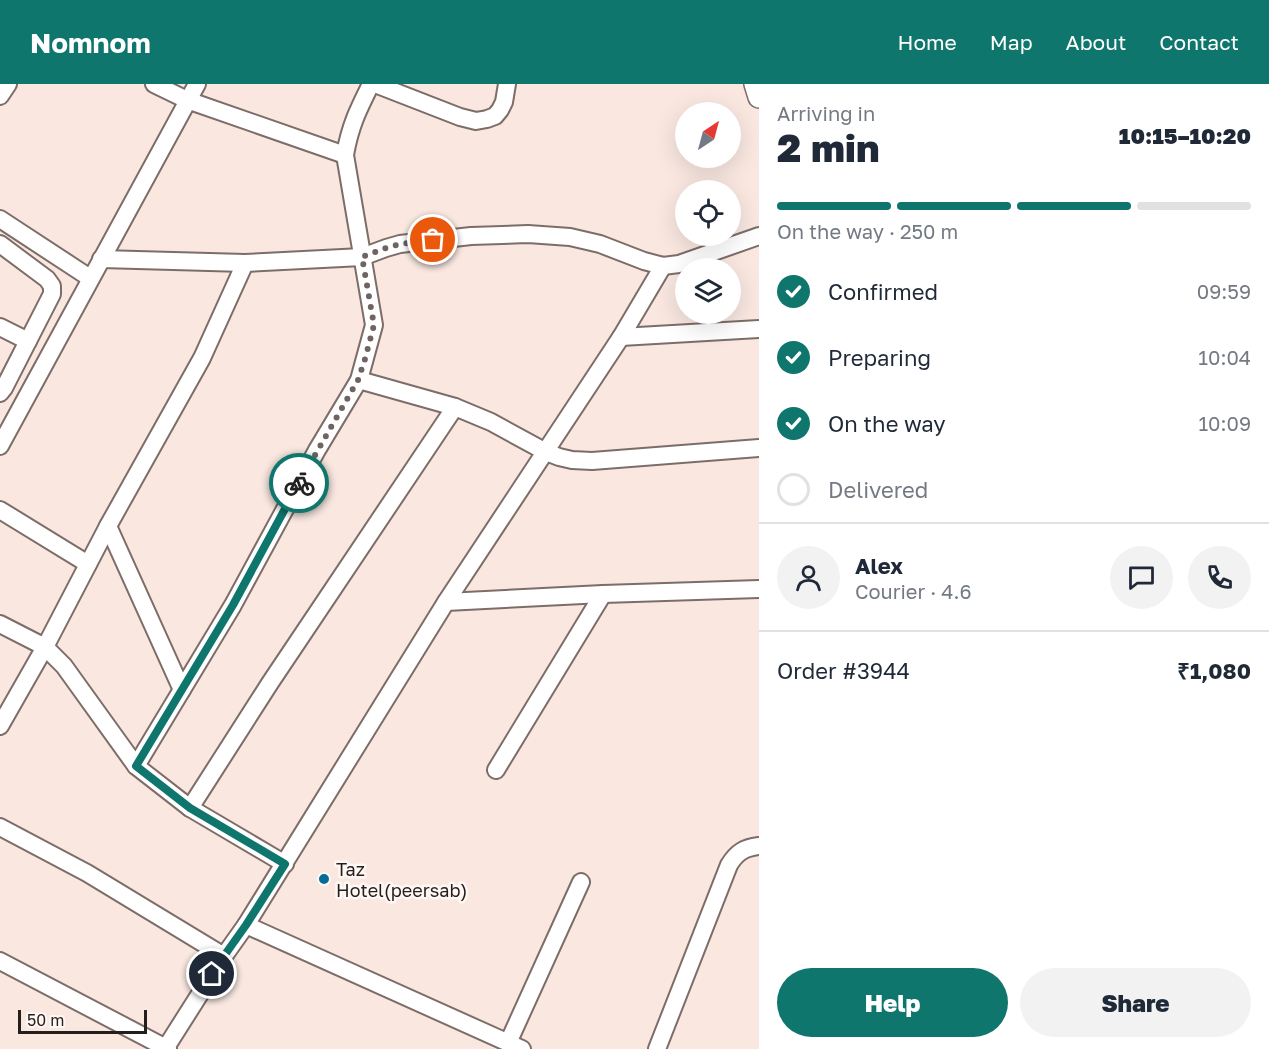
<!DOCTYPE html>
<meta charset="utf-8">
<style>
:root{--surface:#fff;--page:#f2f2f3;--text:#1f2937;--muted:#747a83;--line:#e0e1e3;--accent:#0f766e}
body{margin:0;font-family:"Golos Text",sans-serif;background:var(--page);color:var(--text);height:100vh;display:flex;flex-direction:column;font-size:22px;white-space:nowrap}
*{box-sizing:border-box;margin:0}
p{font-size:20px;color:var(--muted)}
.icon{flex:none;width:33px;height:33px;fill:none;stroke:currentColor;stroke-width:2;stroke-linecap:round;stroke-linejoin:round}
.map{position:relative;flex:1;overflow:hidden}
.drawer{display:flex;flex-direction:column;background:var(--surface);width:510px}
.drawer>*{flex:none}
.needle{width:39px;rotate:36deg}
.controls{position:absolute;left:675px;top:18px;display:grid;gap:12px}
.controls a{display:grid;place-items:center;width:66px;height:66px;border-radius:50%;background:var(--surface);box-shadow:0 6px 24px #0002;font-size:30px}
.scale{position:absolute;left:18px;bottom:15px;width:129px;box-sizing:border-box;padding-left:6px;border:3px solid #241e1c;border-top:0;font-size:16px;line-height:21px;white-space:nowrap;color:#241e1c;-webkit-text-stroke:4px #fef7f4;paint-order:stroke}
.pin{position:absolute;display:grid;place-items:center;width:51px;height:51px;color:#fff;margin:-26px;border:3px solid #fff;border-radius:50%;box-shadow:0 2px 6px #0007}
.courier{position:absolute;display:grid;place-items:center;width:60px;height:60px;margin:-30px;border:4px solid #0f766e;border-radius:50%;background:#fff;color:#222;box-shadow:0 2px 8px #0007}
.head em{font-style:normal;font-weight:800}
.head div{display:flex;flex-direction:column-reverse}
.head{display:flex;align-items:center;justify-content:space-between;height:102px;padding:0 18px}
h1{font-size:39px;font-weight:800;line-height:45px}
.bar{display:grid;grid-template-columns:repeat(4,1fr);gap:9px 6px;align-content:center;height:72px;padding:0 18px}
.bar i{height:8px;border-radius:4px;background:var(--line)}
.bar .on{background:var(--accent)}
.bar p{grid-column:span 4}
.line{display:flex;align-items:center;gap:15px;padding:0 18px;border-top:2px solid var(--line)}
.line div{flex:1}
.round{display:grid;place-items:center;flex:none;width:63px;height:63px;border-radius:32px;background:var(--page)}
ol{padding:0 18px;list-style:none}
li{display:flex;align-items:center;gap:18px;height:66px}
li p{margin-inline-start:auto}
li .icon{padding:6px;border-radius:50%;background:var(--accent);color:#fff;stroke-width:4}
li:last-child{color:var(--muted)}
li i{width:33px;height:33px;border:3px solid var(--line);border-radius:50%}
.cta{display:flex;gap:12px;margin-top:auto;padding:12px 18px}
.cta a{flex:1;height:69px;border-radius:36px;background:var(--accent);color:#fff;font-size:24px;font-weight:800;line-height:69px;text-align:center}
.cta a+a{background:var(--page);color:var(--text)}
header{display:flex;align-items:center;gap:36px;box-sizing:border-box;height:84px;padding:0 30px;background:var(--accent);color:#fff}
header strong{font-size:28px}
nav{display:flex;gap:33px;margin-inline-start:auto;font-size:21px}
main{display:flex;flex:1;min-height:0}
.map>svg:first-child{display:block}
.lines{fill:none;stroke-linecap:round;stroke-linejoin:round}
.minor-casing{stroke:#7d6d68;stroke-width:20}
.major-casing{stroke:#7d6d68;stroke-width:24}
.minor{stroke:#fff;stroke-width:16}
.major{stroke:#fff;stroke-width:21}
.done{stroke:#6f6461;stroke-width:6;stroke-dasharray:0 10.8}
.route{stroke:#0f766e;stroke-width:8}
.poi-dot{fill:#076b99;stroke:#fef7f4;stroke-width:2}
.labels{text-anchor:middle;dominant-baseline:central;stroke-width:5;stroke-linejoin:round;paint-order:stroke}
.poi-label{font-size:18px;fill:#241e1c;stroke:#fef7f4;text-anchor:start}
</style>
<header>
<strong>Nomnom</strong>
<nav><a>Home</a><a>Map</a><a>About</a><a>Contact</a></nav>
</header>
<main>
<div class="map">
<svg width="759" height="965" viewBox="0 0 759 965">
<rect width="100%" height="100%" fill="#f9e7e0"/>
<g class="lines">
<defs>
<g id="minor">
<path d="M 154,0 L 187,16 L 345,71"/>
<path d="M 375,0 L 460,33 L 476,37 L 487,35 L 495,32 L 500,26 L 504,18 L 507,0"/>
<path d="M 0,12 L 8,0"/>
<path d="M 0,135 L 90,194"/>
<path d="M 0,160 L 47,195 L 52,202 L 52,210 L 4,304 L 0,309"/>
<path d="M 101,175 L 245,179 L 362,173 L 386,164 L 400,160 L 471,152 L 528,150 L 570,153 L 600,160 L 644,177 L 663,182 L 679,180 L 759,152"/>
<path d="M 0,243 L 28,257"/>
<path d="M 621,253 L 759,245"/>
<path d="M 359,296 L 455,323 L 491,338 L 546,368 L 559,373 L 572,376 L 592,377 L 759,364"/>
<path d="M 0,362 L 197,0"/>
<path d="M 0,426 L 88,480"/>
<path d="M 108,442 L 182,606"/>
<path d="M 446,518 L 603,510 L 759,505"/>
<path d="M 0,540 L 45,563 L 64,582 L 136,682 L 190,724 L 285,780"/>
<path d="M 0,642 L 45,563 L 108,442 L 202,274 L 245,179"/>
<path d="M 136,682 L 233,521 L 317,366 L 359,296 L 374,241 L 345,71 C 350,42 358,26 371,0"/>
<path d="M 496,686 L 603,510"/>
<path d="M 190,724 L 270,599 L 455,323"/>
<path d="M 0,743 L 87,789 L 224,872"/>
<path d="M 246,841 L 522,965"/>
<path d="M 0,877 L 168,965"/>
<path d="M 508,959 L 581,798"/>
<path d="M 165,965 L 224,872 L 246,841 L 446,518 L 621,253 L 663,182"/>
<path d="M 657,965 L 729,781 C 737,768 744,764 759,762"/>
</g>
<path id="major" d="M 755,0 L 759,13"/>
</defs>
<use href="#minor" class="minor-casing"/>
<use href="#major" class="major-casing"/>
<use href="#minor" class="minor"/>
<use href="#major" class="major"/>
</g>
<g class="lines">
<path class="done" d="M 299,399 L 358,296 L 365,275 L 374,241 L 362,173 L 386,164 L 400,160 L 433,156"/>
<path class="route" d="M 212,890 L 224,872 L 246,841 L 285,780 L 190,724 L 136,682 L 233,521 L 299,399"/>
</g>
<circle class="poi-dot" cx="324" cy="795" r="6"/>
<g class="labels">
<g class="poi-label">
<text x="336" y="785">Taz<tspan x="336" dy="21">Hotel(peersab)</tspan></text>
</g>
</g>
</svg>
<div class="controls">
<a><svg class="needle" viewBox="-14 -14 28 28"><path d="M0-13l5 13h-10z" fill="#e53935"/><path d="M0 13l5-13h-10z" fill="#747a83"/></svg></a>
<a><svg class="icon" aria-label="locate" viewBox="0 0 24 24"><circle cx="12" cy="12" r="6"/><path d="M12 2v4M12 18v4M2 12h4M18 12h4"/></svg></a>
<a><svg class="icon" aria-label="layers" viewBox="0 0 24 24"><path d="M12 4l9 5-9 5-9-5zM3 14l9 5 9-5"/></svg></a>
</div>
<div class="scale">50 m</div>
<div class="pin" style="left:433px;top:156px;background:#ea580c"><svg class="icon" aria-label="bag" viewBox="0 0 24 24"><path d="M5 8h14l-1 12H6zM9 8a3 3 0 0 1 6 0"/></svg></div>
<div class="pin" style="left:212px;top:890px;background:#1f2937"><svg class="icon" aria-label="home" viewBox="0 0 24 24"><path d="M3 11l9-7 9 7M6 9v11h12V9"/></svg></div>
<div class="courier" style="left:299px;top:399px"><svg class="icon" aria-label="bike" viewBox="0 0 24 24"><circle cx="6" cy="16" r="4"/><circle cx="18" cy="16" r="4"/><path d="M6 16l4-8h5l3 8M10 8l3 8H6M13 5h3"/></svg></div>
</div>
<section class="drawer">
<div class="head"><div><h1>2 min</h1><p>Arriving in</p></div><em>10:15–10:20</em></div>
<div class="bar"><i class="on"></i><i class="on"></i><i class="on"></i><i></i><p>On the way · 250 m</p></div>
<ol>
<li><svg class="icon" aria-label="check" viewBox="0 0 24 24"><path d="M5 12l5 5 9-10"/></svg>Confirmed<p>09:59</p></li>
<li><svg class="icon" aria-label="check" viewBox="0 0 24 24"><path d="M5 12l5 5 9-10"/></svg>Preparing<p>10:04</p></li>
<li><svg class="icon" aria-label="check" viewBox="0 0 24 24"><path d="M5 12l5 5 9-10"/></svg>On the way<p>10:09</p></li>
<li><i></i>Delivered</li>
</ol>
<div class="line" style="height:108px"><a class="round"><svg class="icon" aria-label="person" viewBox="0 0 24 24"><circle cx="12" cy="8" r="4"/><path d="M4 21q1-7 8-7t8 7"/></svg></a><div><b>Alex</b><p>Courier · 4.6</p></div><a class="round"><svg class="icon" aria-label="chat" viewBox="0 0 24 24"><path d="M4 5h16v11H9l-5 4z"/></svg></a><a class="round"><svg class="icon" aria-label="phone" viewBox="0 0 24 24"><path d="M5 4h4l2 5-3 2q2 4 5 5l2-3 5 2v4C11 20 4 13 5 4z"/></svg></a></div>
<div class="line" style="height:78px"><div>Order #3944</div><b>₹1,080</b></div>
<div class="cta"><a>Help</a><a>Share</a></div>
</section>
</main>
